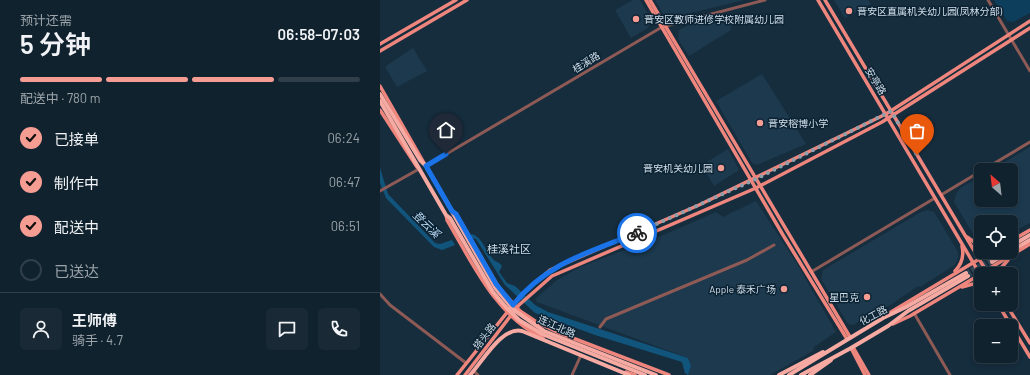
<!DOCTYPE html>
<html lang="zh">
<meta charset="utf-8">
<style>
:root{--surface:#10222e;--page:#192a36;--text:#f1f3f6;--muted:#9ca4aa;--line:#303f4a;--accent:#f59c93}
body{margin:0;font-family:Barlow,"Noto Sans SC",sans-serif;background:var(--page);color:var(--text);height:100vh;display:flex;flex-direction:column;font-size:15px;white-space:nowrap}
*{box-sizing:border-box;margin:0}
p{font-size:13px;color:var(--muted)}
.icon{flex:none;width:22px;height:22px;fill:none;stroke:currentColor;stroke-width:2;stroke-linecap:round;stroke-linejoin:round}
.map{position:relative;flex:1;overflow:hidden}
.details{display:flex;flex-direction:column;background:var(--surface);width:380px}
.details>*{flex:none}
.needle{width:26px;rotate:332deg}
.controls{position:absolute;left:594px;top:163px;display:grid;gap:8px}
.controls a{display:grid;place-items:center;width:44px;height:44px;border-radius:6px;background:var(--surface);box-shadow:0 2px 6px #0003,0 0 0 1px var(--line);font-size:20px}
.pin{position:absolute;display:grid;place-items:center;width:34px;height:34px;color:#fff;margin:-41px -17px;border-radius:50% 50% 50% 0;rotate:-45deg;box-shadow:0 0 4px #0007}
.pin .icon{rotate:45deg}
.courier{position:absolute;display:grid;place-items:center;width:40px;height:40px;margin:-20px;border:3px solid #1a73e8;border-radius:50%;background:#fff;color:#222;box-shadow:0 1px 5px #0007}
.overview em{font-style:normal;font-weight:600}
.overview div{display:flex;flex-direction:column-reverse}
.overview{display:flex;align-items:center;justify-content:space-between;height:68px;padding:0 20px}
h1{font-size:26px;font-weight:600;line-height:30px}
.bar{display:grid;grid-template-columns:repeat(4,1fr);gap:6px 4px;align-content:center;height:48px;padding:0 20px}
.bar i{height:5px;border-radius:3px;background:var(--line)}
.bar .selected{background:var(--accent)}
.bar p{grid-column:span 4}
.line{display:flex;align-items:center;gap:10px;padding:0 20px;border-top:1px solid var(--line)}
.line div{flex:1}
.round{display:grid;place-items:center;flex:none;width:42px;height:42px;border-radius:6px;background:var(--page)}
ol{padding:0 20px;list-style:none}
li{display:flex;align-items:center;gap:12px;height:44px}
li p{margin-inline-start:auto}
li .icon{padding:4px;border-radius:50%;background:var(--accent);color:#111;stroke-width:4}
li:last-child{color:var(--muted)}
li i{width:22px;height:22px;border:2px solid var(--line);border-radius:50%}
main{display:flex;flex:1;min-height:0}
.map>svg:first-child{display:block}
.built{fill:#1c394e}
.green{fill:#0d3e5c}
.water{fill:#11557d}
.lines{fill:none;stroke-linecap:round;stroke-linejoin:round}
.highway-tunnel{stroke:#324858;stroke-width:4;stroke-dasharray:4 2;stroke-linecap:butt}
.minor{stroke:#8d5a55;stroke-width:3}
.major{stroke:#ef867d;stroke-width:3.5}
.highway{stroke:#f7aaa2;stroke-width:4}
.done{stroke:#8fa0ad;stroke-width:4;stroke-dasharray:0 7.2}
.route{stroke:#1a73e8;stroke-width:5}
.poi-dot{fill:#f59c93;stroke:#0c2334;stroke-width:1.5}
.labels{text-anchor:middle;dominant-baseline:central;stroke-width:3;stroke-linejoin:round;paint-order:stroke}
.poi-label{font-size:10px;fill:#d0dee9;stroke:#0c2334;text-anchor:start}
.street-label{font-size:10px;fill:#d0dee9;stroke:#0c2334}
.water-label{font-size:11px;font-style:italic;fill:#b8d9f2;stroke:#0c2334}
.neighbourhood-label{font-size:11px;fill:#d0dee9;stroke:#0c2334}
</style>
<main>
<section class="details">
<div class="overview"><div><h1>5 分钟</h1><p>预计还需</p></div><em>06:58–07:03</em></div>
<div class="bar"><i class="selected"></i><i class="selected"></i><i class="selected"></i><i></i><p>配送中 · 780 m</p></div>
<ol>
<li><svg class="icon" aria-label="check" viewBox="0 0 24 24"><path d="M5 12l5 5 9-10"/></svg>已接单<p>06:24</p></li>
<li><svg class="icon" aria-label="check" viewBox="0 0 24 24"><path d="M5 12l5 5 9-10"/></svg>制作中<p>06:47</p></li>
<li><svg class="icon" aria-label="check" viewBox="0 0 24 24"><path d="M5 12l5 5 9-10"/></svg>配送中<p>06:51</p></li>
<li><i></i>已送达</li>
</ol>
<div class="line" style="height:72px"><a class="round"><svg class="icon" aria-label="person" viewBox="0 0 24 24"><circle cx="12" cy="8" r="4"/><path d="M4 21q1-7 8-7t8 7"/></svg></a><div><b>王师傅</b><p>骑手 · 4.7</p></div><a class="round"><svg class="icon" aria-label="chat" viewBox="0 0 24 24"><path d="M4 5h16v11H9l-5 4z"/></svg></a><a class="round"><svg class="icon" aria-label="phone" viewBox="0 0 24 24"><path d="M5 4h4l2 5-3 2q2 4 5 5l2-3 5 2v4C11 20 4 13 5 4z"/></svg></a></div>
</section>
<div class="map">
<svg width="650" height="375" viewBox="0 0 650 375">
<rect width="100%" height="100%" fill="#162d3e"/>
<g class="built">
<path d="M 253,0 L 260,0 L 271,20 L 268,28 L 251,38 L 235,10 Z"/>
<path d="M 275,0 L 365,0 L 289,18 L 283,14 Z"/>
<path d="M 454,0 L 488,0 L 491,4 L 465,18 Z"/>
<path d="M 348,13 L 351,30 L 309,56 L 298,39 L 299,30 L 309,25 Z"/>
<path d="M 33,48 L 47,71 L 17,87 L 6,68 L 6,66 Z"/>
<path d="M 382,74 L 426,144 L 377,165 L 372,163 L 336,101 Z"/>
<path d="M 650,147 L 650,223 L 631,233 L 631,222 L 601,222 L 601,243 L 595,237 L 574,202 L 576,194 L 580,188 L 601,176 L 601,200 L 631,200 L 631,170 L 611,170 Z"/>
<path d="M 348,149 L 359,170 L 334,186 L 322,165 Z"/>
<path d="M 376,201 L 416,262 L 456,332 L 434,347 L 433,351 L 390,375 L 308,375 L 311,366 L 308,358 L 157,302 L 155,299 L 177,280 L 200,267 L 279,237 L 336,212 L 343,217 Z"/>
<path d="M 548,210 L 554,212 L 578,252 L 578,258 L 575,265 L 540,287 L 538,286 L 512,304 L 473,325 L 468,324 L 441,279 L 443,270 L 541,212 Z"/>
</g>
<path class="green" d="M 614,0 L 650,0 L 650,13 L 633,22 L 627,21 Z"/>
<g class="water">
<path d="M 0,168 L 8,194 L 55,243 L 60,244 L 72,240 L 75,245 L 62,250 L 54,247 L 6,198 L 0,183 Z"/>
<path d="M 92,234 C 101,236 106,251 112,258 C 115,262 120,262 122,266 L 119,272 L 127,283 L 135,286 L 155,305 L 168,312 L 308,358 L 311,366 L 308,375 L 305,373 L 302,362 L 215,335 L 155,313 L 125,285 L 96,239 L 87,237 Z"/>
</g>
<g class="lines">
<g class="highway-tunnel">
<path d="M 586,273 L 611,259"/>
<path d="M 588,276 L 612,262"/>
</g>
<g class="minor">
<path d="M 608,0 L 650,71"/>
<path d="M 46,166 L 282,27 L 385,0"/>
<path d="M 603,170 L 650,142"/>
<path d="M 0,191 L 39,169"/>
<path d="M 561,195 L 601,171"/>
<path d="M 431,272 L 555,198"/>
<path d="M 0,294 L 10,305 L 86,363"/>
<path d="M 534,313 L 570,375"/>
<path d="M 220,327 L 226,319 L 367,260 L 394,245"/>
<path d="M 94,371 L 98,375"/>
<path d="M 192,375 L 201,355"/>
</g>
<g class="major">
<path d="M 266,0 L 403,235 L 467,339"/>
<path d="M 270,0 L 470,337"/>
<path d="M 438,0 L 601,276"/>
<path d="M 445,0 L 608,274"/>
<path d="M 0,44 L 76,0"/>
<path d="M 0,51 L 87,0"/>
<path d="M 0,86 L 44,163"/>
<path d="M 0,110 L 37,167"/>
<path d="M 72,211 L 76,214 L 119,288 L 140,311 L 158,323 L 177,332 L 289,375"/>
<path d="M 66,215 L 67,220 C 93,264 115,315 163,338"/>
<path d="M 587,237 L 601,247"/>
<path d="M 631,241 L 650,230"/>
<path d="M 575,271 C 582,264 584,255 582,246"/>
<path d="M 605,271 L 650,244"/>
<path d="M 619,274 L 621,268 L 628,260"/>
<path d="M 582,287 L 593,284 L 601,287"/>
<path d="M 618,304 L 650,357"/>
<path d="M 626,304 L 650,343"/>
<path d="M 511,312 L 611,252"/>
<path d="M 513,324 L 530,316 L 601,274"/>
<path d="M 473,347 L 489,375"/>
<path d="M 471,348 L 485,375"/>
<path d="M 246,372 L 255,375"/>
<path d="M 77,375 L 141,295 L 170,270 L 319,205 L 506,114 L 650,21"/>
<path d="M 85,375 L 139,305 L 172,276 L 376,188 L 502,122 L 650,28"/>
</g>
<g class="highway">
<path d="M 0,94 L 40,160 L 46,166 L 116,289 L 134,310 L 164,331 L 276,375"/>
<path d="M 0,101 L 66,215 L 70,218 L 113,292 L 125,306 L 139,320 L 162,334 L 265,375"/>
<path d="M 631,246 L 650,235"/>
<path d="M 631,251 L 650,240"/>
<path d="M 611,259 L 622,252"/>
<path d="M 612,262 L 629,252"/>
<path d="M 90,375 C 103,361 122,326 142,331 L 249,375"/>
<path d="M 399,375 L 443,352"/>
<path d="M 409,375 L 503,318 L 526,307 L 586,273"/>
<path d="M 421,375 L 471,348 L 508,326 L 528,311 L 588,276"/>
<path d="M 430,375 L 451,360"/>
</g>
</g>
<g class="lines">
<path class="done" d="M 257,233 L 376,179 L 511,111 L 537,155"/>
<path class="route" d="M 66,154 L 46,166 L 72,211 L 76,214 L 116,284 L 133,305 C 166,263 210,252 257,233"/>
</g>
<g class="poi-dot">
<circle cx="469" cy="11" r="4"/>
<circle cx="256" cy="19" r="4"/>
<circle cx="380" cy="123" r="4"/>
<circle cx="341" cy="168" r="4"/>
<circle cx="404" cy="289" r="4"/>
<circle cx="487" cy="297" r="4"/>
</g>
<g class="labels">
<g class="poi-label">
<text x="477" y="11">晋安区直属机关幼儿园(凤林分部)</text>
<text x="264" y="19">晋安区教师进修学校附属幼儿园</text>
<text x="388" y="123">晋安榕博小学</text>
<text x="333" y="168" text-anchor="end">晋安机关幼儿园</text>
<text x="396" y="289" text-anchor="end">Apple 泰禾广场</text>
<text x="479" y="297" text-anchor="end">星巴克</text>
</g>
<g class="street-label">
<text transform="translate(206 62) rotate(-31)">桂溪路</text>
<text transform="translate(496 81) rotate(59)">安亭路</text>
<text transform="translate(493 315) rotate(-28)">化工路</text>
<text transform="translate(177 326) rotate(24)">连江北路</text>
<text transform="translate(104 336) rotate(-53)">塔头路</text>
</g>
<g class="water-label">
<text transform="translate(47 224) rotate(44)">登云溪</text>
</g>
<g class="neighbourhood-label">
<text x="129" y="248">桂溪社区</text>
</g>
</g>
</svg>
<div class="controls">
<a><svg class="needle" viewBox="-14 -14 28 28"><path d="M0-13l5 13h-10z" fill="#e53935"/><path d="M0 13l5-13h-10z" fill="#9ca4aa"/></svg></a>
<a><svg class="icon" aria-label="locate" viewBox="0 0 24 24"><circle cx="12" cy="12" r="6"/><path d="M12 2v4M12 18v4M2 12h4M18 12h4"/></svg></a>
<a>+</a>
<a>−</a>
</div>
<div class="pin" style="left:537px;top:155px;background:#ea580c"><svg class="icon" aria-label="bag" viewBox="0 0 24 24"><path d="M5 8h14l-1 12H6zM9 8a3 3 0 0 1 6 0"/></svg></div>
<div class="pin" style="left:66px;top:154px;background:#1f2937"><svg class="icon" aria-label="home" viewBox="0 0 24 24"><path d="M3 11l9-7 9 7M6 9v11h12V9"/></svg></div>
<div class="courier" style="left:257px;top:233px"><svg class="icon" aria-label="bike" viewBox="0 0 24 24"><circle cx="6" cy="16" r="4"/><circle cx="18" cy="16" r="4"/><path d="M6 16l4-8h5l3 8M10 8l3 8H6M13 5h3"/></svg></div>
</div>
</main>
